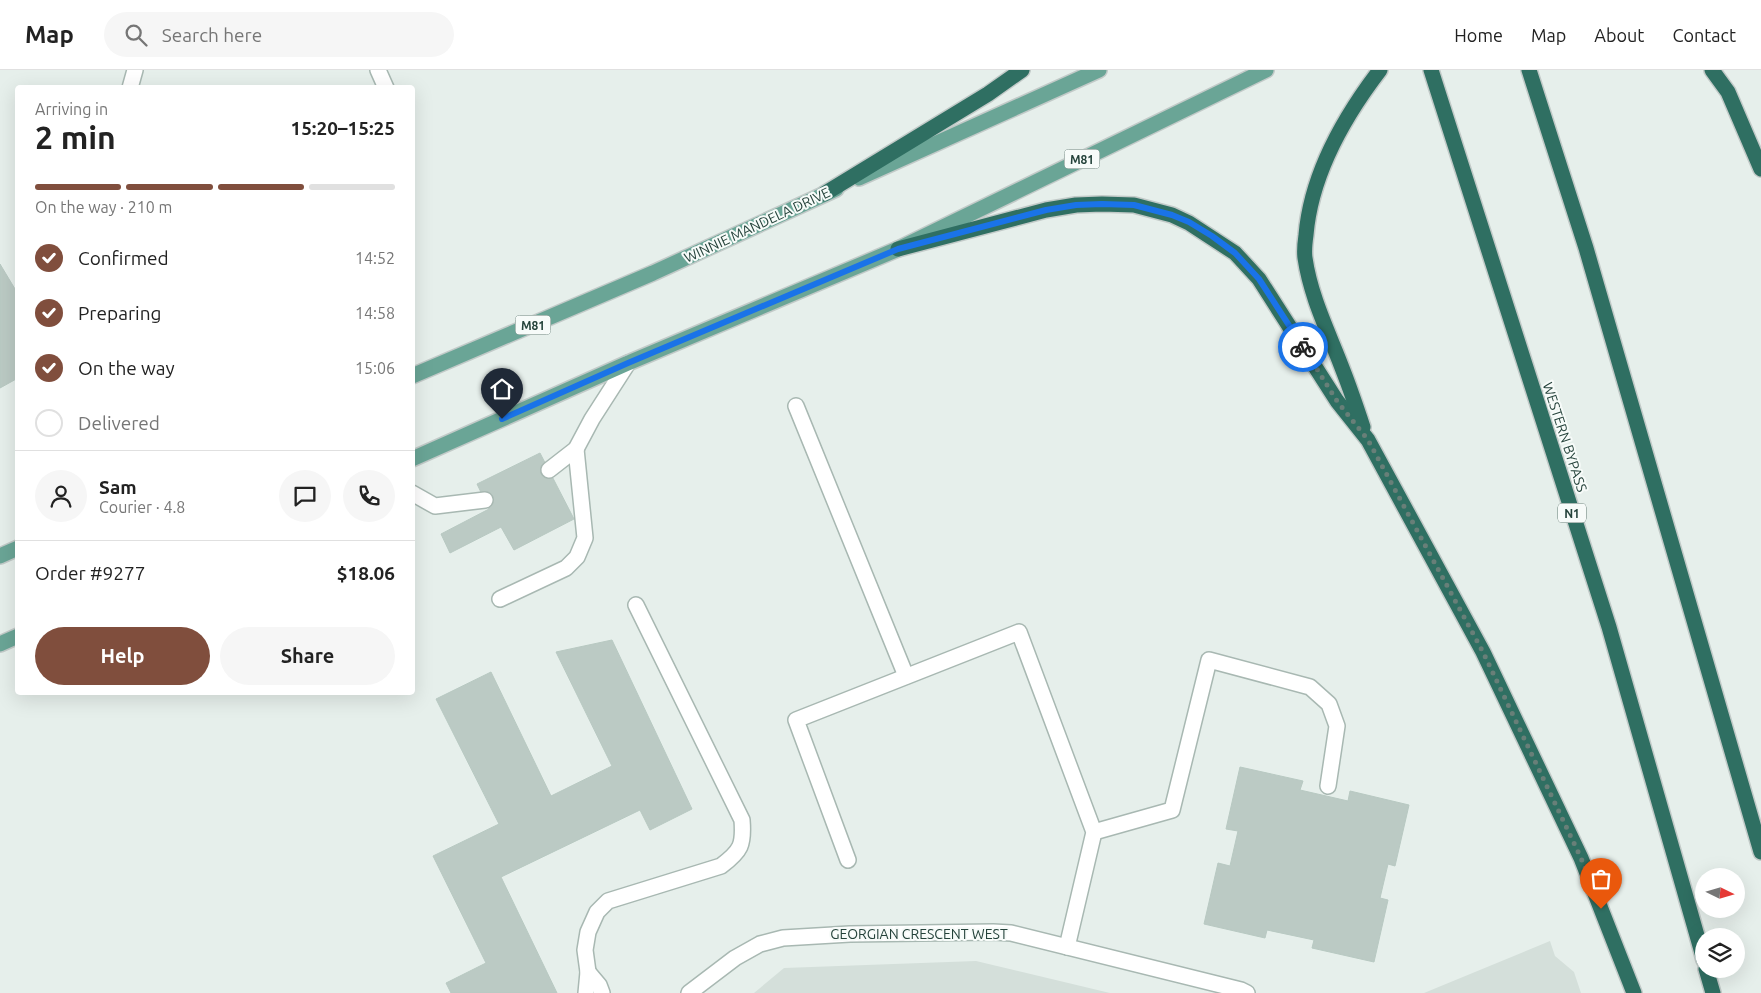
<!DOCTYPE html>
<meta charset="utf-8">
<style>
:root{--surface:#fff;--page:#f6f6f6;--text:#222;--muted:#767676;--line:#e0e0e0;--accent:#804e3d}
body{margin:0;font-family:Ubuntu,sans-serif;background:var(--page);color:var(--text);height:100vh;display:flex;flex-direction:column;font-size:19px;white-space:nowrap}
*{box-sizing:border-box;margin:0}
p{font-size:16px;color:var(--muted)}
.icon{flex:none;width:28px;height:28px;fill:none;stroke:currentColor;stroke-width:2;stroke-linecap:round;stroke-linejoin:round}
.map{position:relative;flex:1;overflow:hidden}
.panel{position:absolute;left:15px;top:15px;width:400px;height:610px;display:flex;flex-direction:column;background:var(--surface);border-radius:5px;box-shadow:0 5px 20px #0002}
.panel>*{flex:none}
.needle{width:32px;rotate:95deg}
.fabs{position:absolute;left:1695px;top:798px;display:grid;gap:10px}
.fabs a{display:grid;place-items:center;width:50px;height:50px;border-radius:50%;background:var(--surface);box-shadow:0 5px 20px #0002;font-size:25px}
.pin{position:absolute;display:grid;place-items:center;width:42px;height:42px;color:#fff;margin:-51px -21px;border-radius:50% 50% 50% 0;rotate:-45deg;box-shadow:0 0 5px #0007}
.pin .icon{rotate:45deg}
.courier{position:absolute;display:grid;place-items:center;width:50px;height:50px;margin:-25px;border:4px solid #1a73e8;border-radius:50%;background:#fff;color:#222;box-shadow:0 1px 6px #0007}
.summary em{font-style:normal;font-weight:700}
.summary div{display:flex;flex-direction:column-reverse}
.summary{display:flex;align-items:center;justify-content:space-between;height:85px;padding:0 20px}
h1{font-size:32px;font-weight:700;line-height:38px}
.bar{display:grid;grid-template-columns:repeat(4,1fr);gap:8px 5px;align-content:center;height:60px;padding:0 20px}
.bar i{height:6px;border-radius:4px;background:var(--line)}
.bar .current{background:var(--accent)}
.bar p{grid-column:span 4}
.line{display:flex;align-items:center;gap:12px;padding:0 20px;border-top:1px solid var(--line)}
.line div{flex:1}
.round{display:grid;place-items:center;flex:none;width:52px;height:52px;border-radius:26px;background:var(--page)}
ol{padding:0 20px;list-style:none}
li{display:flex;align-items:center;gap:15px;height:55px}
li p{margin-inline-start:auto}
li .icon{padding:5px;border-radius:50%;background:var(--accent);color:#fff;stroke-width:4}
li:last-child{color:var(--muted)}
li i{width:28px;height:28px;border:2px solid var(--line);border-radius:50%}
.button{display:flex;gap:10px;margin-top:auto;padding:10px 20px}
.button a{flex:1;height:58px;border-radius:30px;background:var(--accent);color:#fff;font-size:20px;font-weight:700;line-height:58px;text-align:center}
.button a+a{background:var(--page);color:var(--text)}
header{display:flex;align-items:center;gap:30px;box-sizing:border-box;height:70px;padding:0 25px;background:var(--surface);border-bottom:1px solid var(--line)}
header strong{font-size:24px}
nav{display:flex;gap:28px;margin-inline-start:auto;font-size:18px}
.search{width:350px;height:45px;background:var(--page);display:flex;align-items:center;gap:12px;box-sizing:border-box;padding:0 18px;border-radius:28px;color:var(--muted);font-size:19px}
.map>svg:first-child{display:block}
.built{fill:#d4dfda}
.building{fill:#bbcac4;stroke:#b8c9c2}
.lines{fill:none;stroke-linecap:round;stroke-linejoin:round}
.service-casing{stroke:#a8b8b2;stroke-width:18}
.minor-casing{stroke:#a8b8b2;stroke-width:18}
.primary-casing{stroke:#c2cac8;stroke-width:18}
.motorway-casing{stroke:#c2cac8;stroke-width:18}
.service{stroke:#fff;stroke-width:15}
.minor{stroke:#fff;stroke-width:15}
.primary{stroke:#6aa596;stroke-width:15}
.motorway{stroke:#2f6f62;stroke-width:15}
.done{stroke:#687f78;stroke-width:5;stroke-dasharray:0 9}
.route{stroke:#1a73e8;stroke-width:6}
.labels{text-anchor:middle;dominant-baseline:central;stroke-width:4;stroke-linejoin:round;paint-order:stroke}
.shield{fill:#f7fbf9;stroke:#637a73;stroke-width:1}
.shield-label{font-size:12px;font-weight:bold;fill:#24423a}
.street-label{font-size:14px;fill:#24423a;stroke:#f7fbf9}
</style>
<header>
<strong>Map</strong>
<div class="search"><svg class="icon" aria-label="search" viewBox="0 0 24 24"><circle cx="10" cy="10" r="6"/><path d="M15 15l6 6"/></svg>Search here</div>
<nav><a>Home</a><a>Map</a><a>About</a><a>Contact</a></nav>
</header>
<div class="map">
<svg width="1761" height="923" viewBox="0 0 1761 923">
<rect width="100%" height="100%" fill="#e6efeb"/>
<g class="built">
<path d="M 1550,871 L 1555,886 L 1574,902 L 1581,923 L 1424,923 Z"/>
<path d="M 976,891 L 1110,923 L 754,923 L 784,898 Z"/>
</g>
<g class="building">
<path d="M 0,194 L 18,224 L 18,308 L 0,318 Z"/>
<path d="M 540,383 L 574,449 L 514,480 L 501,457 L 450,483 L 441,464 L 489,439 L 477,414 Z"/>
<path d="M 612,570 L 692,739 L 650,760 L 640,740 L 501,807 L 557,923 L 451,923 L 446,913 L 486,893 L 433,786 L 499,754 L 436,629 L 491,602 L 551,726 L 612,696 L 556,582 Z"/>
<path d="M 1240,697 L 1303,711 L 1300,720 L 1348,731 L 1350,721 L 1409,735 L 1395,796 L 1388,794 L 1380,828 L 1388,830 L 1374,892 L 1312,878 L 1314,870 L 1267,860 L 1265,868 L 1204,854 L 1218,793 L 1230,796 L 1238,761 L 1226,759 Z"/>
</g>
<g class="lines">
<defs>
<g id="service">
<path d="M 378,0 L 386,18"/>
<path d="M 130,18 L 135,0"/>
<path d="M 796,336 L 906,606"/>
<path d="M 549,400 L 576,379 L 592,349 L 628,293"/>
<path d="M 412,423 L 435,436 L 485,430"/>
<path d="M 500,529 L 566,498 L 577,487 L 585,468 L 576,379"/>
<path d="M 1094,762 L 1172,740 L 1209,590 L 1310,617 L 1329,634 L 1337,656 L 1328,716"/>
<path d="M 848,790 L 796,650 L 1019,562 L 1094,762 L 1067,877"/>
<path d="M 588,902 L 599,915 L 602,923"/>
<path d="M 586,923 L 588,902 L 585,880 L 588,862 L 597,842 L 608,831 L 721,796 C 741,781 744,775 742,750 L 636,535"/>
</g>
<path id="minor" d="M 689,923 L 735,888 L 760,874 L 783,868 L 850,864 L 993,862 L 1011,863 L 1241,920 L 1247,923"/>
<g id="primary">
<path d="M 859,108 L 1099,0"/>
<path d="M 412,306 L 653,203 L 836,119"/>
<path d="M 412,389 L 628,293 L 898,179 L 1266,0"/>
<path d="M 0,486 L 18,478"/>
<path d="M 0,574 L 18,566"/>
</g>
<g id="motorway">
<path d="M 1431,0 L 1609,557 L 1704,890"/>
<path d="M 1529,0 L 1586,178 L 1761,782"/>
<path d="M 1712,0 L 1728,22 L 1761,99"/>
<path d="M 824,124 L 988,24 L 1022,0"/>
<path d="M 898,179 L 1046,140 L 1076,135 L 1102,134 L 1134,135 L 1172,145 L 1189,153 L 1235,183 L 1259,209 L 1337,331 L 1368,370 L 1483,582 L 1581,788 L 1634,923"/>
<path d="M 1363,357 C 1357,339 1351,321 1344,303 C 1330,265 1311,229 1305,188 C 1304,181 1305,172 1306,165 C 1311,105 1344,47 1380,0"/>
<path d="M 1706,899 L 1713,923"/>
</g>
</defs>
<use href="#service" class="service-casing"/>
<use href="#minor" class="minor-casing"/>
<use href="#primary" class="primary-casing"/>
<use href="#motorway" class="motorway-casing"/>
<use href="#service" class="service"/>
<use href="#minor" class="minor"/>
<use href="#primary" class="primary"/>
<use href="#motorway" class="motorway"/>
</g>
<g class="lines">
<path class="done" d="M 1303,277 L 1337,331 L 1368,370 L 1483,582 L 1581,788 L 1601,839"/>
<path class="route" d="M 502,349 L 628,293 L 898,179 L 1046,140 L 1076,135 L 1102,134 L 1134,135 L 1172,145 L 1189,152 L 1212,166 L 1235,183 L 1259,209 L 1303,277"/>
</g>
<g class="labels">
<g class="shield">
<rect x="1064.5" y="79.5" width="35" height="19" rx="4"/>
<rect x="515.5" y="245.5" width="35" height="19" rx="4"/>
<rect x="1558" y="433.5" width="28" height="19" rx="4"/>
</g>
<g class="shield-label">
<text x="1082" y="89">M81</text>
<text x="533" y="255">M81</text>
<text x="1572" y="443">N1</text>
</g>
<g class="street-label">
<text transform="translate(757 155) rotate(-25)">WINNIE MANDELA DRIVE</text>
<text transform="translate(1565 367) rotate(72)">WESTERN BYPASS</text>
<text x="919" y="864">GEORGIAN CRESCENT WEST</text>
</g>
</g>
</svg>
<div class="fabs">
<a><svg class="needle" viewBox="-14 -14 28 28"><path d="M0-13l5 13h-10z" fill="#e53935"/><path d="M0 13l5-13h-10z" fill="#767676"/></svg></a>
<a><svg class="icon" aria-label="layers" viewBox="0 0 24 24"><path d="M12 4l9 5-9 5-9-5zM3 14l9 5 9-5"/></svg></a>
</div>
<div class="pin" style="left:1601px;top:839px;background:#ea580c"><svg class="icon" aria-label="bag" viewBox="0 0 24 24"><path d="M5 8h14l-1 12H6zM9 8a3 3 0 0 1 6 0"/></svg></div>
<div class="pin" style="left:502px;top:349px;background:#1f2937"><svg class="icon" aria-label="home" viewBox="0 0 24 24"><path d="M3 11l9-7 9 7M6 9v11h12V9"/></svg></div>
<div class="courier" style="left:1303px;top:277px"><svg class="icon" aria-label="bike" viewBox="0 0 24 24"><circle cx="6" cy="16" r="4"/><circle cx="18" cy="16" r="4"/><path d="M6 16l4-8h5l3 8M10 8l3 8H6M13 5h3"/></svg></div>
<section class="panel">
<div class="summary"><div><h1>2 min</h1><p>Arriving in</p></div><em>15:20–15:25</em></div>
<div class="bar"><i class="current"></i><i class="current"></i><i class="current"></i><i></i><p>On the way · 210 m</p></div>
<ol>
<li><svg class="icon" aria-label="check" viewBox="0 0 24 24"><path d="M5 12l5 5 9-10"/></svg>Confirmed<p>14:52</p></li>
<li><svg class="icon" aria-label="check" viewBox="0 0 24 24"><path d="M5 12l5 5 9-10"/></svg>Preparing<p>14:58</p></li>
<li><svg class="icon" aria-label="check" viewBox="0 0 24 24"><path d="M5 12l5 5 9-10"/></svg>On the way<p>15:06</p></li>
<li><i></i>Delivered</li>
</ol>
<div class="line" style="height:90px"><a class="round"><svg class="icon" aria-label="person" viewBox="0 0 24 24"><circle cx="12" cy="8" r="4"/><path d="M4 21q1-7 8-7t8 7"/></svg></a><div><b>Sam</b><p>Courier · 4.8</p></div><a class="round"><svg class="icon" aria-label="chat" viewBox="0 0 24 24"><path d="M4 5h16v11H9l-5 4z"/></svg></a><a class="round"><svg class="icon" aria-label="phone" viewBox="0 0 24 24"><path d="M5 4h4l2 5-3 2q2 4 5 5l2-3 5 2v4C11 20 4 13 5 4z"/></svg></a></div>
<div class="line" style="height:65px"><div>Order #9277</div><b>$18.06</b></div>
<div class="button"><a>Help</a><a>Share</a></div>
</section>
</div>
